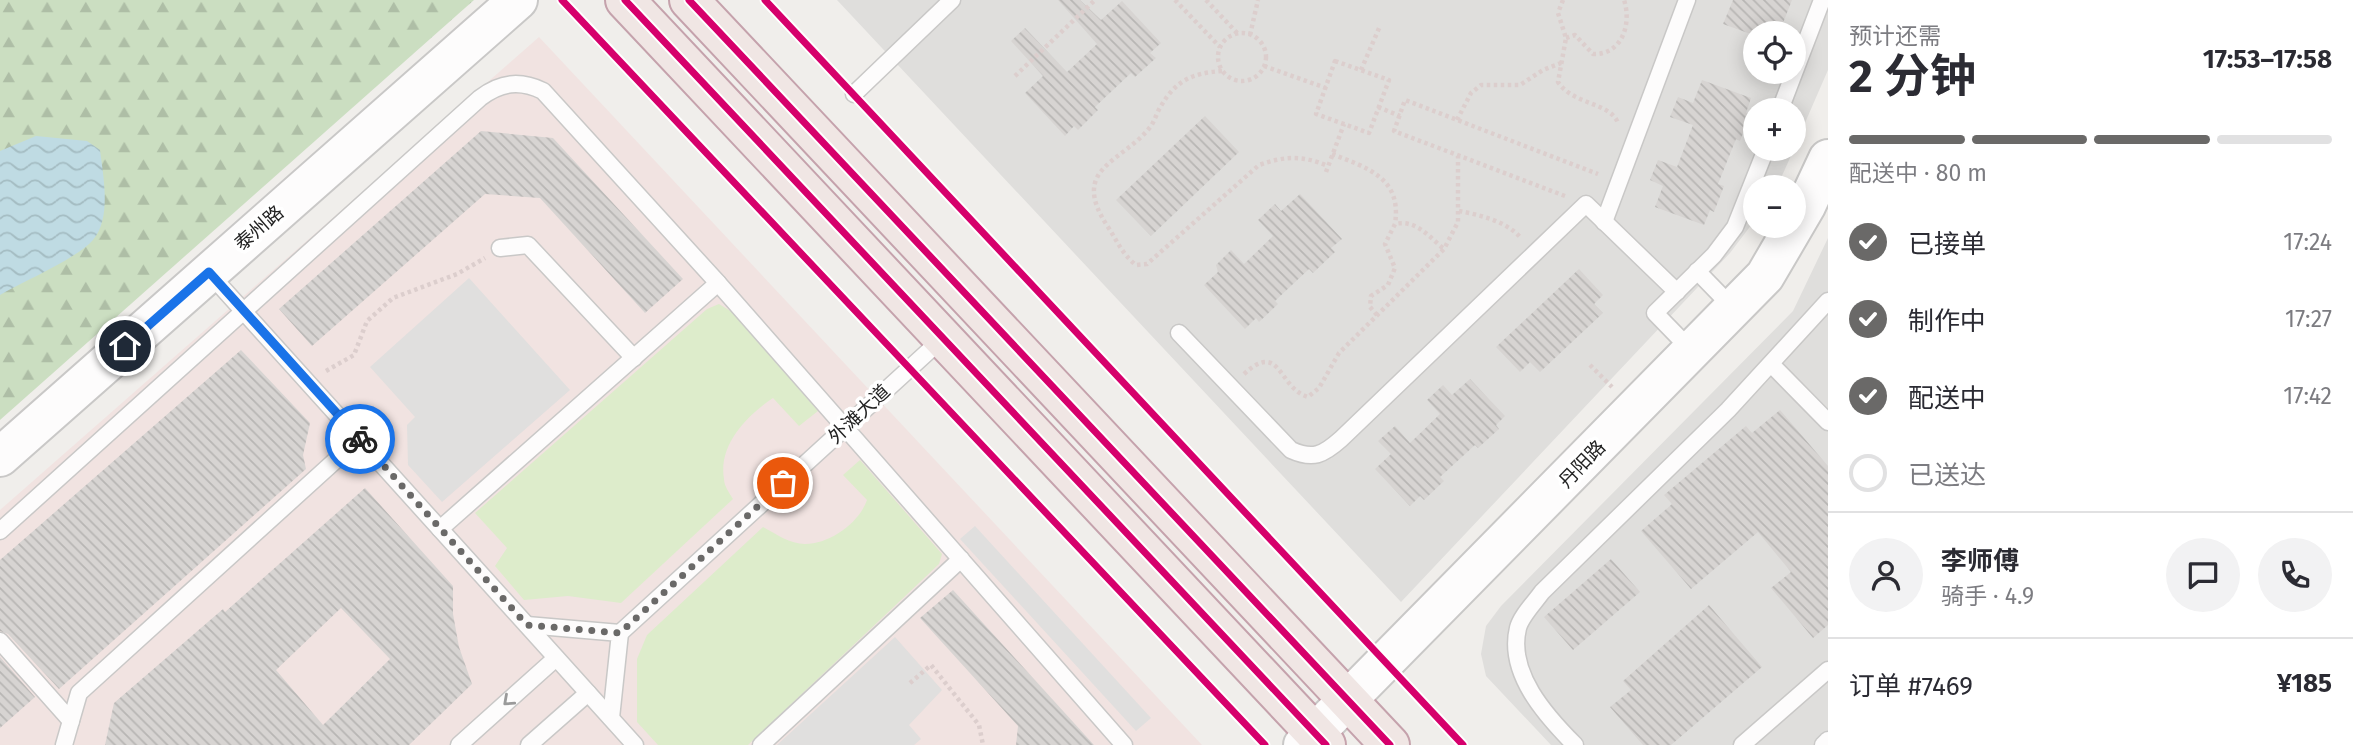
<!DOCTYPE html>
<html lang="zh">
<meta charset="utf-8">
<style>
:root{--surface:#fff;--page:#f2f2f3;--text:#2b2b33;--muted:#7c7c81;--line:#e1e1e2;--accent:#6a6968}
body{margin:0;font-family:"Fira Sans","Noto Sans SC",sans-serif;background:var(--page);color:var(--text);height:100vh;display:flex;flex-direction:column;font-size:26px;white-space:nowrap}
*{box-sizing:border-box;margin:0}
p{font-size:23px;color:var(--muted)}
.icon{flex:none;width:38px;height:38px;fill:none;stroke:currentColor;stroke-width:2;stroke-linecap:round;stroke-linejoin:round}
.map{position:relative;flex:1;overflow:hidden}
.drawer{display:flex;flex-direction:column;background:var(--surface);width:525px}
.drawer>*{flex:none}
.tools{position:absolute;left:1743px;top:21px;display:grid;gap:14px}
.tools a{display:grid;place-items:center;width:63px;height:63px;border-radius:50%;background:var(--surface);box-shadow:0 4px 18px #0003;font-size:35px}
.pin{position:absolute;display:grid;place-items:center;width:60px;height:60px;color:#fff;margin:-30px;border:4px solid #fff;border-radius:50%;box-shadow:0 2px 7px #0007}
.courier{position:absolute;display:grid;place-items:center;width:70px;height:70px;margin:-35px;border:5px solid #1a73e8;border-radius:50%;background:#fff;color:#222;box-shadow:0 2px 9px #0007}
.headline em{font-style:normal;font-weight:700}
.headline div{display:flex;flex-direction:column-reverse}
.headline{display:flex;align-items:center;justify-content:space-between;height:119px;padding:0 21px}
h1{font-size:46px;font-weight:700;line-height:52px}
.bar{display:grid;grid-template-columns:repeat(4,1fr);gap:10px 7px;align-content:center;height:84px;padding:0 21px}
.bar i{height:9px;border-radius:5px;background:var(--line)}
.bar .selected{background:var(--accent)}
.bar p{grid-column:span 4}
.line{display:flex;align-items:center;gap:18px;padding:0 21px;border-top:2px solid var(--line)}
.line div{flex:1}
.round{display:grid;place-items:center;flex:none;width:74px;height:74px;border-radius:37px;background:var(--page)}
ol{padding:0 21px;list-style:none}
li{display:flex;align-items:center;gap:21px;height:77px}
li p{margin-inline-start:auto}
li .icon{padding:7px;border-radius:50%;background:var(--accent);color:#fff;stroke-width:4}
li:last-child{color:var(--muted)}
li i{width:38px;height:38px;border:4px solid var(--line);border-radius:50%}
main{display:flex;flex:1;min-height:0}
.map>svg:first-child{display:block}
.residential{fill:#dfdedc;fill-rule:evenodd}
.commercial{fill:#f1e3e1}
.grass{fill:#ddeccb}
.forest{fill:url(#forest-firs)}
.parking{fill:#e0dfde}
.water{fill:url(#water-waves)}
.building{fill:url(#building-back-hatch);fill-rule:evenodd}
.lines{fill:none;stroke-linecap:round;stroke-linejoin:round}
.service-casing{stroke:#c9c8c7;stroke-width:19}
.tertiary-casing{stroke:#c9c8c7;stroke-width:42}
.trunk-casing{stroke:#c5a2ac;stroke-width:42}
.path{stroke:#dccecd;stroke-width:4.5;stroke-dasharray:3.5 3.5;stroke-linecap:butt}
.service{stroke:#fdfcfc;stroke-width:16}
.tertiary{stroke:#fdfcfc;stroke-width:38}
.trunk{stroke:#f0e6e4;stroke-width:38}
.cycleway-casing{stroke:#fff;stroke-width:11}
.cycleway{stroke:#d6006c;stroke-width:7}
.oneway{stroke:#9a9a9a}
.done{stroke:#6a6968;stroke-width:7;stroke-dasharray:0 12.6}
.route{stroke:#1a73e8;stroke-width:9}
.labels{text-anchor:middle;dominant-baseline:central;stroke-width:7;stroke-linejoin:round;paint-order:stroke}
.street-label{font-size:19px;fill:#222;stroke:#fff}
</style>
<main>
<div class="map">
<svg width="1828" height="745" viewBox="0 0 1828 745">
<defs>
<pattern id="forest-firs" width="22" height="20" patternUnits="userSpaceOnUse" patternTransform="scale(1.75)"><rect width="22" height="20" fill="#cbdec1"/><path d="M5 1l3.5 6h-7zM16 11l3.5 6h-7z" fill="#aebea6"/></pattern>
<pattern id="water-waves" width="16" height="10" patternUnits="userSpaceOnUse" patternTransform="scale(1.75)"><rect width="16" height="10" fill="#bfdbe3"/><path d="M0 5q4-4 8 0t8 0" fill="none" stroke="#a4bcc2"/></pattern>
<pattern id="building-back-hatch" width="6" height="6" patternUnits="userSpaceOnUse" patternTransform="scale(1.75)"><rect width="6" height="6" fill="#d7d4d2"/><path d="M-1 5l2 2M0 0l6 6M5-1l2 2" fill="none" stroke="#b8b6b4"/></pattern>
</defs>
<rect width="100%" height="100%" fill="#f0eeeb"/>
<g class="residential">
<path d="M 837,0 L 1828,0 L 1828,70 L 1794,148 L 1794,110 L 1755,110 L 1755,149 L 1794,149 L 1777,187 L 1755,187 L 1755,220 L 1730,253 L 1401,602 ZM 1755,33 L 1794,33 L 1794,72 L 1755,72 Z"/>
<path d="M 1828,238 L 1828,745 L 1551,745 L 1486,676 L 1481,654 L 1486,626 L 1501,606 L 1793,311 Z"/>
</g>
<path class="commercial" d="M 539,37 L 1202,745 L 0,745 L 0,510 Z"/>
<g class="grass">
<path d="M 719,304 L 732,312 L 818,411 L 799,426 L 773,398 C 748,415 718,444 724,479 C 724,486 730,494 733,499 L 621,603 L 568,596 L 524,600 L 495,566 L 507,548 L 475,513 L 707,309 Z"/>
<path d="M 860,460 L 942,554 L 939,564 L 748,745 L 658,745 L 637,722 L 637,659 L 647,635 L 763,527 C 776,534 790,544 805,544 C 830,544 859,523 867,500 L 843,475 Z"/>
</g>
<path class="forest" d="M 0,0 L 474,0 L 0,420 Z"/>
<g class="parking">
<path d="M 469,278 L 570,390 L 442,502 L 408,465 L 407,425 L 415,417 L 370,367 Z"/>
<path d="M 975,526 L 1151,718 L 1136,731 L 960,539 Z"/>
<path d="M 895,637 L 942,690 L 909,725 L 921,739 L 914,745 L 777,745 Z"/>
</g>
<path class="water" d="M 36,136 L 87,141 L 100,150 C 103,175 112,218 93,240 C 76,259 24,281 0,295 L 0,151 Z"/>
<g class="building">
<path d="M 1058,0 L 1080,0 L 1101,20 L 1122,1 L 1161,43 L 1150,53 L 1156,58 L 1135,77 L 1131,73 L 1095,107 L 1098,110 L 1078,130 L 1074,126 L 1065,136 L 1025,93 L 1043,76 L 1011,41 L 1025,28 L 1067,72 L 1097,44 Z"/>
<path d="M 1733,0 L 1792,0 L 1781,28 L 1777,27 L 1774,33 L 1748,33 L 1723,24 Z"/>
<path d="M 1702,80 L 1751,98 L 1746,113 L 1750,114 L 1740,141 L 1736,139 L 1718,184 L 1724,186 L 1714,212 L 1710,210 L 1704,225 L 1655,207 L 1663,186 L 1650,180 L 1658,160 L 1677,167 L 1693,125 L 1670,117 L 1678,97 L 1693,103 Z"/>
<path d="M 1205,116 L 1239,152 L 1151,236 L 1116,200 Z"/>
<path d="M 481,131 L 553,138 L 683,279 L 645,313 L 540,198 L 485,194 L 312,346 L 279,309 Z"/>
<path d="M 1300,194 L 1342,239 L 1331,248 L 1335,252 L 1313,273 L 1309,269 L 1275,301 L 1278,304 L 1259,322 L 1256,318 L 1245,329 L 1204,285 L 1218,272 L 1216,265 L 1231,250 L 1244,264 L 1273,236 L 1258,220 L 1275,204 L 1281,211 Z"/>
<path d="M 1579,269 L 1603,295 L 1594,304 L 1603,313 L 1540,372 L 1530,362 L 1520,372 L 1496,347 Z"/>
<path d="M 241,350 L 310,423 L 303,455 L 306,469 L 59,689 L 8,634 L 0,631 L 0,560 Z"/>
<path d="M 1470,379 L 1505,416 L 1496,425 L 1499,429 L 1478,448 L 1475,445 L 1440,477 L 1444,481 L 1424,500 L 1420,496 L 1410,506 L 1375,469 L 1391,454 L 1378,441 L 1395,426 L 1410,443 L 1440,414 L 1427,400 L 1443,385 L 1452,395 Z"/>
<path d="M 1780,410 L 1828,466 L 1828,625 L 1813,638 L 1771,588 L 1791,572 L 1758,532 L 1691,589 L 1641,531 L 1672,504 L 1664,495 L 1746,426 L 1752,433 Z"/>
<path d="M 365,488 L 453,586 L 453,614 L 459,647 L 472,684 L 409,745 L 105,745 L 114,703 L 223,609 L 225,612 ZM 341,608 L 390,659 L 323,725 L 276,670 Z"/>
<path d="M 1611,559 L 1640,592 L 1573,650 L 1544,617 Z"/>
<path d="M 953,590 L 1094,745 L 1016,745 L 1018,726 L 920,618 Z"/>
<path d="M 1709,605 L 1762,667 L 1671,745 L 1643,745 L 1610,707 L 1631,690 L 1623,681 Z"/>
<path d="M 0,657 L 35,697 L 0,728 Z"/>
</g>
<g class="lines">
<defs>
<g id="service">
<path d="M 854,94 L 952,0"/>
<path d="M 1780,110 L 1822,0"/>
<path d="M 1604,222 L 1687,0"/>
<path d="M 500,248 L 528,245 L 634,358"/>
<path d="M 1697,271 L 1734,309"/>
<path d="M 209,273 L 635,745"/>
<path d="M 718,283 L 1124,745"/>
<path d="M 1179,333 L 1291,450 C 1313,460 1323,455 1341,439 L 1586,204 L 1677,292"/>
<path d="M 1692,351 L 1655,313 L 1714,255 L 1735,227 L 1766,149"/>
<path d="M 1772,365 L 1828,422"/>
<path d="M 0,531 L 480,98 C 501,82 520,80 543,91 L 718,283 L 440,529"/>
<path d="M 527,625 L 620,633 L 611,718"/>
<path d="M 620,633 L 943,338"/>
<path d="M 0,641 L 71,721"/>
<path d="M 64,745 L 79,693 L 359,439"/>
<path d="M 459,745 L 556,658"/>
<path d="M 529,745 L 588,693"/>
<path d="M 761,745 L 961,559"/>
<path d="M 1575,745 C 1546,716 1507,673 1518,628 C 1521,616 1535,602 1542,592 L 1728,410 L 1828,301"/>
<path d="M 1742,745 L 1828,670"/>
<path d="M 1823,745 L 1828,740"/>
</g>
<g id="tertiary">
<path d="M 0,457 L 518,0"/>
<path d="M 1303,745 L 1765,276 L 1806,206 L 1828,159"/>
</g>
<g id="trunk">
<path d="M 625,0 L 1326,745"/>
<path d="M 689,0 L 1390,745"/>
</g>
</defs>
<use href="#service" class="service-casing"/>
<use href="#tertiary" class="tertiary-casing"/>
<use href="#trunk" class="trunk-casing"/>
<g class="path">
<path d="M 1175,0 L 1220,47"/>
<path d="M 1206,0 L 1238,34"/>
<path d="M 1563,0 L 1558,13 L 1566,38 L 1558,82 C 1573,105 1610,102 1618,123"/>
<circle cx="1242" cy="57" r="24"/>
<path d="M 1250,35 L 1258,0"/>
<path d="M 1566,38 L 1575,35 L 1593,54 C 1622,55 1632,24 1624,0"/>
<path d="M 1335,61 L 1389,80 L 1369,133 L 1316,114 Z"/>
<path d="M 1264,66 L 1326,88"/>
<path d="M 1361,70 L 1380,26"/>
<path d="M 1222,71 C 1193,73 1176,80 1161,106 C 1157,112 1155,120 1151,126 C 1123,163 1068,167 1108,227 C 1117,241 1123,255 1136,265 L 1147,264 L 1259,165 C 1285,156 1302,155 1328,166"/>
<path d="M 1015,76 L 1095,0"/>
<path d="M 1378,107 L 1400,116"/>
<path d="M 1457,120 L 1471,93 L 1481,85 L 1520,85 L 1543,70 L 1561,63"/>
<path d="M 1332,154 C 1368,168 1402,178 1395,224"/>
<path d="M 1326,172 L 1344,124"/>
<path d="M 1565,196 L 1394,131 L 1405,100 L 1598,174"/>
<path d="M 1459,211 C 1480,215 1506,221 1521,238"/>
<path d="M 1377,315 L 1370,307 L 1371,296 L 1388,285 L 1395,268 L 1385,244 L 1395,224 C 1416,219 1429,237 1444,249"/>
<path d="M 1590,365 L 1612,387"/>
<path d="M 326,371 L 354,355 L 367,321 L 393,298 L 457,274 L 485,258"/>
<path d="M 1244,374 C 1281,340 1278,388 1308,397 L 1319,388 L 1339,353 L 1444,249 L 1458,222 L 1458,156"/>
<path d="M 910,683 L 931,665 L 979,725 L 983,745"/>
</g>
<use href="#service" class="service"/>
<use href="#tertiary" class="tertiary"/>
<use href="#trunk" class="trunk"/>
<defs>
<g id="cycleway">
<path d="M 562,0 L 1265,745"/>
<path d="M 625,0 L 1326,745"/>
<path d="M 689,0 L 1390,745"/>
<path d="M 765,0 L 1463,745"/>
</g>
</defs>
<use href="#cycleway" class="cycleway-casing"/>
<use href="#cycleway" class="cycleway"/>
</g>
<defs><path id="oneway-chevron" d="M-2-3.5L2.5 0L-2 3.5" fill="none" stroke-width="1.6" stroke-linecap="round" stroke-linejoin="round" transform="scale(1.75)"/></defs>
<use class="oneway" href="#oneway-chevron" transform="translate(508 701) rotate(138)"/>
<g class="lines">
<path class="done" d="M 360,439 L 527,625 L 620,633 L 783,483"/>
<path class="route" d="M 125,346 L 209,272 L 360,439"/>
</g>
<g class="labels">
<g class="street-label">
<text transform="translate(259 228) rotate(-41)">泰州路</text>
<text transform="translate(859 414) rotate(-43)">外滩大道</text>
<text transform="translate(1582 464) rotate(-46)">丹阳路</text>
</g>
</g>
</svg>
<div class="tools">
<a><svg class="icon" aria-label="locate" viewBox="0 0 24 24"><circle cx="12" cy="12" r="6"/><path d="M12 2v4M12 18v4M2 12h4M18 12h4"/></svg></a>
<a>+</a>
<a>−</a>
</div>
<div class="pin" style="left:783px;top:483px;background:#ea580c"><svg class="icon" aria-label="bag" viewBox="0 0 24 24"><path d="M5 8h14l-1 12H6zM9 8a3 3 0 0 1 6 0"/></svg></div>
<div class="pin" style="left:125px;top:346px;background:#1f2937"><svg class="icon" aria-label="home" viewBox="0 0 24 24"><path d="M3 11l9-7 9 7M6 9v11h12V9"/></svg></div>
<div class="courier" style="left:360px;top:439px"><svg class="icon" aria-label="bike" viewBox="0 0 24 24"><circle cx="6" cy="16" r="4"/><circle cx="18" cy="16" r="4"/><path d="M6 16l4-8h5l3 8M10 8l3 8H6M13 5h3"/></svg></div>
</div>
<section class="drawer">
<div class="headline"><div><h1>2 分钟</h1><p>预计还需</p></div><em>17:53–17:58</em></div>
<div class="bar"><i class="selected"></i><i class="selected"></i><i class="selected"></i><i></i><p>配送中 · 80 m</p></div>
<ol>
<li><svg class="icon" aria-label="check" viewBox="0 0 24 24"><path d="M5 12l5 5 9-10"/></svg>已接单<p>17:24</p></li>
<li><svg class="icon" aria-label="check" viewBox="0 0 24 24"><path d="M5 12l5 5 9-10"/></svg>制作中<p>17:27</p></li>
<li><svg class="icon" aria-label="check" viewBox="0 0 24 24"><path d="M5 12l5 5 9-10"/></svg>配送中<p>17:42</p></li>
<li><i></i>已送达</li>
</ol>
<div class="line" style="height:126px"><a class="round"><svg class="icon" aria-label="person" viewBox="0 0 24 24"><circle cx="12" cy="8" r="4"/><path d="M4 21q1-7 8-7t8 7"/></svg></a><div><b>李师傅</b><p>骑手 · 4.9</p></div><a class="round"><svg class="icon" aria-label="chat" viewBox="0 0 24 24"><path d="M4 5h16v11H9l-5 4z"/></svg></a><a class="round"><svg class="icon" aria-label="phone" viewBox="0 0 24 24"><path d="M5 4h4l2 5-3 2q2 4 5 5l2-3 5 2v4C11 20 4 13 5 4z"/></svg></a></div>
<div class="line" style="height:91px"><div>订单 #7469</div><b>¥185</b></div>
</section>
</main>
